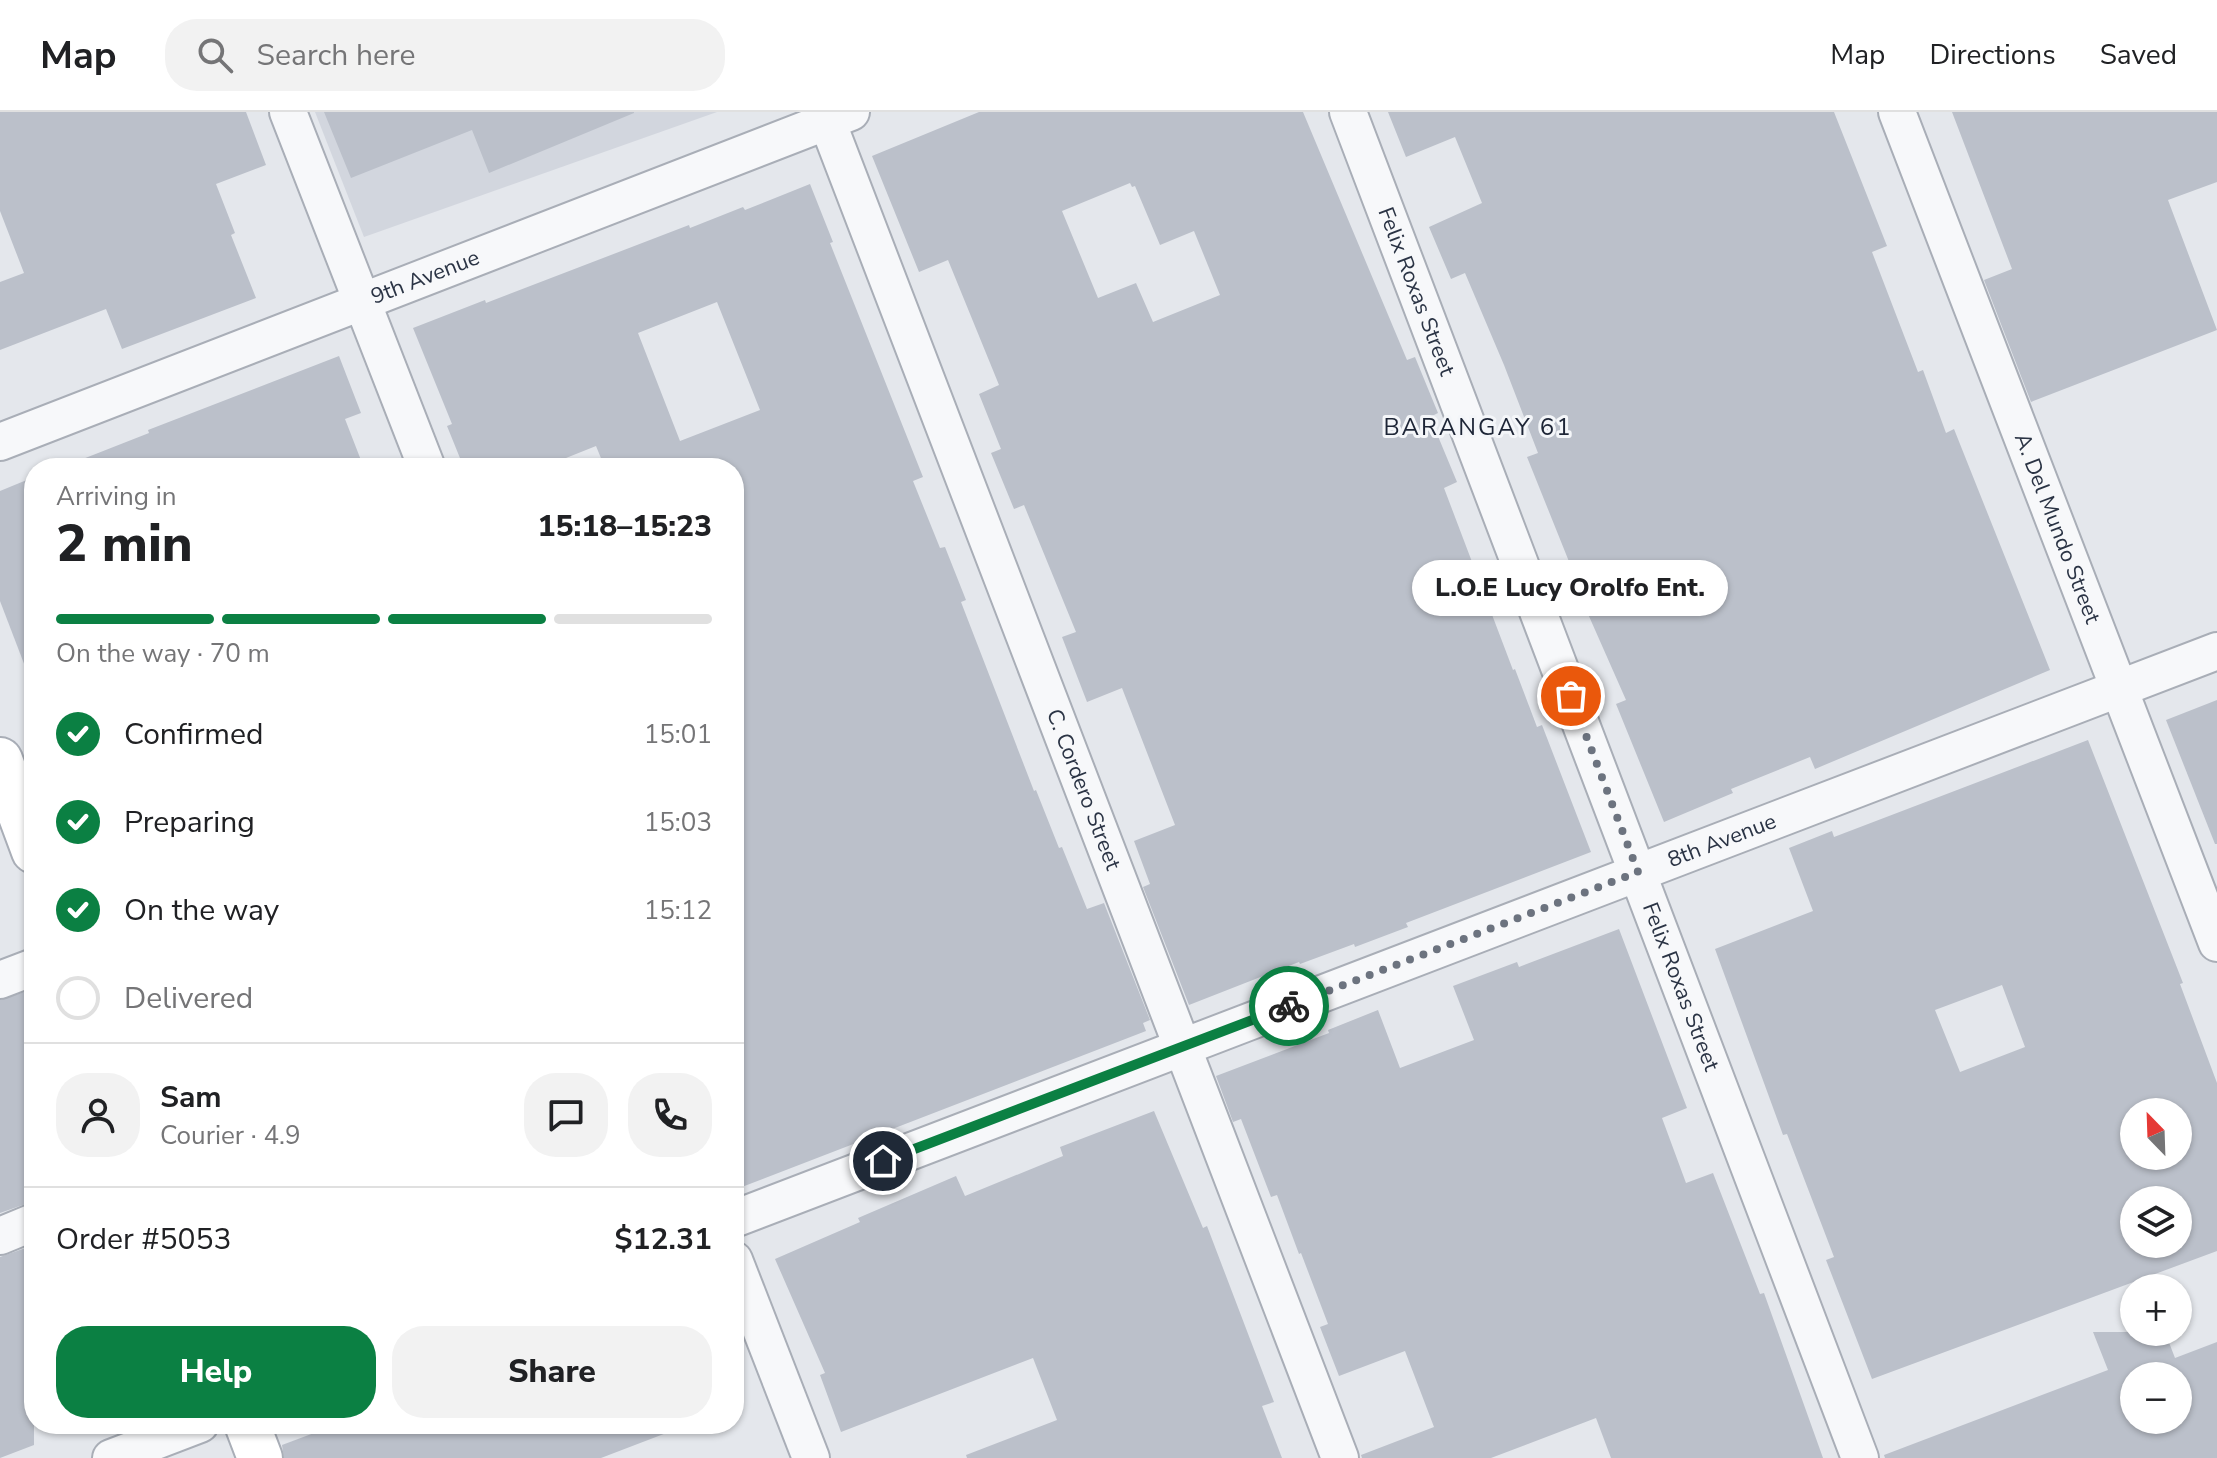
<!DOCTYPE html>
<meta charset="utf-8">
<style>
:root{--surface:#fff;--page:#f2f2f2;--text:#202124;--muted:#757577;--line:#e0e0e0;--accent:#0b8043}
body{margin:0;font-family:"Nunito Sans",sans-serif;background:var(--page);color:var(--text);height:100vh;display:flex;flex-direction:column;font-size:30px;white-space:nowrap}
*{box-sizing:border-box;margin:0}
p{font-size:26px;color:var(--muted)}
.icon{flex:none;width:44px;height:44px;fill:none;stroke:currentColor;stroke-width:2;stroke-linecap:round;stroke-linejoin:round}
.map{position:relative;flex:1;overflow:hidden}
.panel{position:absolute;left:24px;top:346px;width:720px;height:976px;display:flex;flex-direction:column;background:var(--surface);border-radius:32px;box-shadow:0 2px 6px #0004}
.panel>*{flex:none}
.needle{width:52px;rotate:337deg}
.buttons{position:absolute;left:2120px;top:986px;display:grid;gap:16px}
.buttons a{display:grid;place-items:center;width:72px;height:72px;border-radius:50%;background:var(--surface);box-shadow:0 2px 6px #0004;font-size:40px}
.pin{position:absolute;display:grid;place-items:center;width:68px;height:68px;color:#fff;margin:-34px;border:4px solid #fff;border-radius:50%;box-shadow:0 2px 8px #0007}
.courier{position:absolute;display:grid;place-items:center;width:80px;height:80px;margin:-40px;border:6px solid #0b8043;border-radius:50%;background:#fff;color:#222;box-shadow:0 2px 10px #0007}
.bubble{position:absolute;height:56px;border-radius:28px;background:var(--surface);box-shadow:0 2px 6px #0004;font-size:26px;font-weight:800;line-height:56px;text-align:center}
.summary em{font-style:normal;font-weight:800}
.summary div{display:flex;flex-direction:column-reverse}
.summary{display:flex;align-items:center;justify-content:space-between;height:136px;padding:0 32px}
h1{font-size:52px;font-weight:800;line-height:60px}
.bar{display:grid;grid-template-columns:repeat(4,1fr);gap:12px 8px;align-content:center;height:96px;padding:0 32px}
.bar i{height:10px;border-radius:6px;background:var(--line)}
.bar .selected{background:var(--accent)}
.bar p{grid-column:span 4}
.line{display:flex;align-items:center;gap:20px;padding:0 32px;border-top:2px solid var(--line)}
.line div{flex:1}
.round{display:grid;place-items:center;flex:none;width:84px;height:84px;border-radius:32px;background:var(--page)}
ol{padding:0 32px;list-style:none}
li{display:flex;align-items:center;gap:24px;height:88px}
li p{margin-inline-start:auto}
li .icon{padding:8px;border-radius:50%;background:var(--accent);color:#fff;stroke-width:4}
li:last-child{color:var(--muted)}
li i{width:44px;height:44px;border:4px solid var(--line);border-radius:50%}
.primary-button{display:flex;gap:16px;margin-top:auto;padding:16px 32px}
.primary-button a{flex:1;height:92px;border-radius:32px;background:var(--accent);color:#fff;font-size:32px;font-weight:800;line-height:92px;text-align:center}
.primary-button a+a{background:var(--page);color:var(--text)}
header{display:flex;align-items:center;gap:48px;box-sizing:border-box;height:112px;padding:0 40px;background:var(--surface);border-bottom:2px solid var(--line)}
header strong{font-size:38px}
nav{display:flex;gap:44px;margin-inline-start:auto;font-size:28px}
.search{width:560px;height:72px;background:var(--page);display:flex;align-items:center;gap:20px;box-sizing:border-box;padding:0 28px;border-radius:32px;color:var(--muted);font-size:30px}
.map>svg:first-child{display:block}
.built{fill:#d2d6de}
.building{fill:#bbc0ca;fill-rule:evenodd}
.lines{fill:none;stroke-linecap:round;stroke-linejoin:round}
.street-casing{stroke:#a9aeb7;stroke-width:40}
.secondary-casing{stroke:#a9aeb7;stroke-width:48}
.street{stroke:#f7f8fa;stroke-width:36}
.secondary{stroke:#fff;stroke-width:44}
.done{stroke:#6c737f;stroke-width:8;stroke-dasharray:0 14.4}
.route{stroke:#0b8043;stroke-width:10}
.labels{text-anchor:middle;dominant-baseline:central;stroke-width:6;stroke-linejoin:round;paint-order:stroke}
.street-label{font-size:22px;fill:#2b3445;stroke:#f4f6f9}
.neighbourhood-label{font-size:24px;letter-spacing:2px;fill:#1d2536;stroke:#f4f6f9}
</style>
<header>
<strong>Map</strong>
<div class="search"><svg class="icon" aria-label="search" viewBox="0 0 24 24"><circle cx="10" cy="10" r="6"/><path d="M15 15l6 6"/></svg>Search here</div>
<nav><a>Map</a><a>Directions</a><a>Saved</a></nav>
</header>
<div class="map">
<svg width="2217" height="1346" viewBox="0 0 2217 1346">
<rect width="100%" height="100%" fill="#e4e7ec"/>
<path class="built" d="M 315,0 L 717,0 L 364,125 Z"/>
<g class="building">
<path d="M 0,0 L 246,0 L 266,53 L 216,72 L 235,121 L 231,123 L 256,186 L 122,237 L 106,197 L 0,238 L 0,170 L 24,161 L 0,99 Z"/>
<path d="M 324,0 L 634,0 L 634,1 L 489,61 L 472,18 L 351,66 Z"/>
<path d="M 979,0 L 1303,0 L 1407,248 L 1415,245 L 1438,301 L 1430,305 L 1457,370 L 1444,376 L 1513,558 L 1515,557 L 1537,615 L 1542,613 L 1591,740 L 1406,811 L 1408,815 L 1355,835 L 1354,832 L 1300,852 L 1299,850 L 1189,893 L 1143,775 L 1150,772 L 1134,729 L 1175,713 L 1122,576 L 1087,590 L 1062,525 L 1076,520 L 1024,393 L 1014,397 L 991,341 L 1001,337 L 979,282 L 999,273 L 948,148 L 919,160 L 872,44 ZM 1130,71 L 1132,75 L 1135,74 L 1160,133 L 1194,119 L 1220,183 L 1153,210 L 1136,171 L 1098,186 L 1062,99 Z"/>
<path d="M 1388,0 L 1834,0 L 1887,134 L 1872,140 L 1918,260 L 1923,258 L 1946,321 L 1954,317 L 2050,558 L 1815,657 L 1810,645 L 1731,677 L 1733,681 L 1664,710 L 1616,592 L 1626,588 L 1573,468 L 1576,467 L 1527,345 L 1538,341 L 1504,253 L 1465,161 L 1451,167 L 1429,115 L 1482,91 L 1455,25 L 1406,45 Z"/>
<path d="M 1952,0 L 2217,0 L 2217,70 L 2168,88 L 2217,218 L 2031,290 L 1984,168 L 2012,157 Z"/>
<path d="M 810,72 L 833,130 L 830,131 L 923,365 L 913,369 L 940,436 L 945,435 L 966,488 L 961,490 L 1034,679 L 1036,678 L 1059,736 L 1062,735 L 1087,797 L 1104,791 L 1150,908 L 1143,911 L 1146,919 L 734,1078 L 734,356 L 605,356 L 596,334 L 541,356 L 464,356 L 447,314 L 452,312 L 413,216 L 485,188 L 486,191 L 689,113 L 690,116 L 743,95 L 745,98 ZM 717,190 L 760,298 L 680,329 L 638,221 Z"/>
<path d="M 339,244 L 361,301 L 345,307 L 364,356 L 65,356 L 65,354 L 149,321 L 148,318 Z"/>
<path d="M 34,365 L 34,570 L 31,570 L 0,489 L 0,379 Z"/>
<path d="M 2217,588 L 2217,732 L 2215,732 L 2166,608 Z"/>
<path d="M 2088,628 L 2183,871 L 2180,872 L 2217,971 L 2217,1139 L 1872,1267 L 1826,1148 L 1834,1145 L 1787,1022 L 1783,1023 L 1715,837 L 1813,799 L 1789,736 L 1832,719 L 1834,725 ZM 2002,873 L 2025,935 L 1960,960 L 1935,898 ZM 2134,1000 L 2178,1000 L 2178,1044 L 2134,1044 ZM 2134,1088 L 2178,1088 L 2178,1132 L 2134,1132 Z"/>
<path d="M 1619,817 L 1687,996 L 1662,1006 L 1686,1071 L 1713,1061 L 1760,1182 L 1764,1181 L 1823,1346 L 1611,1346 L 1596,1306 L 1491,1346 L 1362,1346 L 1361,1343 L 1434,1315 L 1405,1239 L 1339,1264 L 1320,1215 L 1328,1212 L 1301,1141 L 1299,1142 L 1277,1083 L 1271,1085 L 1241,1007 L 1233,1010 L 1216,964 L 1329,921 L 1328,918 L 1378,898 L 1400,956 L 1474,928 L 1453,874 L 1517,850 L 1519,855 Z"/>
<path d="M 34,877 L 34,1089 L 0,1101 L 0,888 Z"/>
<path d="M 1154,999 L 1203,1116 L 1207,1114 L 1274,1290 L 1262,1294 L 1282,1346 L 967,1346 L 966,1343 L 1057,1308 L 1033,1246 L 841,1320 L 820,1263 L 825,1261 L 775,1147 L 860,1110 L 858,1106 L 956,1064 L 965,1084 L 1063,1044 L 1060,1035 Z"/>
<path d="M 34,1133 L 34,1333 L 0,1346 L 0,1145 Z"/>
<path d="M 2093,1220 L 2165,1220 L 2175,1246 L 2217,1230 L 2217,1346 L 1885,1346 L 1884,1343 L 2108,1258 ZM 2134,1264 L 2178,1264 L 2178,1308 L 2134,1308 Z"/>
<path d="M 338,1312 L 682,1312 L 682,1315 L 601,1346 L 284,1346 L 282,1333 Z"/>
</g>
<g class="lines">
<defs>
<g id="street">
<path d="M 288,0 L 427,356"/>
<path id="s1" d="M 1348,0 L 1860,1346"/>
<path id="s2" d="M 1897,0 L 2217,831"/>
<path id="s3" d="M 827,9 L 1340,1346"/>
<path id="s4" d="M 0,330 L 851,0"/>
<path d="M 0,868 L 34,855"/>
<path id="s5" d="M 734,1107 L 2217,539"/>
<path d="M 0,1124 L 34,1110"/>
<path d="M 734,1148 L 811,1346"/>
<path d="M 111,1346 L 200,1312"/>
</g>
<g id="secondary">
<path d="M 0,648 L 34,739"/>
<path d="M 247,1312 L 260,1346"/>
</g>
</defs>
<use href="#street" class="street-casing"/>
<use href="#secondary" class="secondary-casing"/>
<use href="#street" class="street"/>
<use href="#secondary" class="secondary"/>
</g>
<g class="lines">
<path class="done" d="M 1289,894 L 1638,760 L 1571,584"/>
<path class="route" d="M 883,1049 L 1289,894"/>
</g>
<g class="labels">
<g class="street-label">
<text stroke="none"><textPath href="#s4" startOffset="456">9th Avenue</textPath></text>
<text stroke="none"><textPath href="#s1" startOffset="192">Felix Roxas Street</textPath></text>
<text stroke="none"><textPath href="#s2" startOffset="446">A. Del Mundo Street</textPath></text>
<text stroke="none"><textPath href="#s3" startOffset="716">C. Cordero Street</textPath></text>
<text stroke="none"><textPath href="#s5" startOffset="1058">8th Avenue</textPath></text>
<text stroke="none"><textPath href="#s1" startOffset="936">Felix Roxas Street</textPath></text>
</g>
<g class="neighbourhood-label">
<text x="1478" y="315">BARANGAY 61</text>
</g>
</g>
</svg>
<div class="buttons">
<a><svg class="needle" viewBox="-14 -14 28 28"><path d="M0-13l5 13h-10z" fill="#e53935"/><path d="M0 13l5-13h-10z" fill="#757577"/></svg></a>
<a><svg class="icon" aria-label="layers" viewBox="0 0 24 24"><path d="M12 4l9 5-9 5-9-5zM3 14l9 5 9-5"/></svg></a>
<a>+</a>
<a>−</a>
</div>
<div class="pin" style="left:1571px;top:584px;background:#ea580c"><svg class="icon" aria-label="bag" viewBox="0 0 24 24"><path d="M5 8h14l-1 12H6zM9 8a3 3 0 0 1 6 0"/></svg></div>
<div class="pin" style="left:883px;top:1049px;background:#1f2937"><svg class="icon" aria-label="home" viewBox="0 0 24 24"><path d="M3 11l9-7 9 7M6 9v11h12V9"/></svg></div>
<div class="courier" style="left:1289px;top:894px"><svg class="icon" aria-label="bike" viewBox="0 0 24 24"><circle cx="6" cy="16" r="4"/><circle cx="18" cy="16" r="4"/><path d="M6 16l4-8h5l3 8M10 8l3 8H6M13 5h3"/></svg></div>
<div class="bubble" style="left:1412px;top:448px;width:316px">L.O.E Lucy Orolfo Ent.</div>
<section class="panel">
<div class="summary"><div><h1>2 min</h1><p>Arriving in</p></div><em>15:18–15:23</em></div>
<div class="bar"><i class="selected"></i><i class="selected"></i><i class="selected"></i><i></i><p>On the way · 70 m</p></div>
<ol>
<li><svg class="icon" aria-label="check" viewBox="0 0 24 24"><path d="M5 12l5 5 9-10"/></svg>Confirmed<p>15:01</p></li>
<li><svg class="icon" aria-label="check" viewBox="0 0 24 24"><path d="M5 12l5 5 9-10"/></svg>Preparing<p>15:03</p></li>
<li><svg class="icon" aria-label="check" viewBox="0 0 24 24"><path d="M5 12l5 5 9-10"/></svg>On the way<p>15:12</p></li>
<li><i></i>Delivered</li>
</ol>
<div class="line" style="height:144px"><a class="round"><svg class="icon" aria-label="person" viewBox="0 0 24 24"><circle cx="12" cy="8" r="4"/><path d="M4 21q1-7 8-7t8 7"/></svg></a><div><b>Sam</b><p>Courier · 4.9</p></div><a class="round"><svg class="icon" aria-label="chat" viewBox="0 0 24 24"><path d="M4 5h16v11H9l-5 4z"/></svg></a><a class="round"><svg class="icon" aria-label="phone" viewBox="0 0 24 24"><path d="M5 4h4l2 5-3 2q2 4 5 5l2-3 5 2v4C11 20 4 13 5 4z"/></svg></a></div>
<div class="line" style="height:104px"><div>Order #5053</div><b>$12.31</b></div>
<div class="primary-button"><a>Help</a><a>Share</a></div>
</section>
</div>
